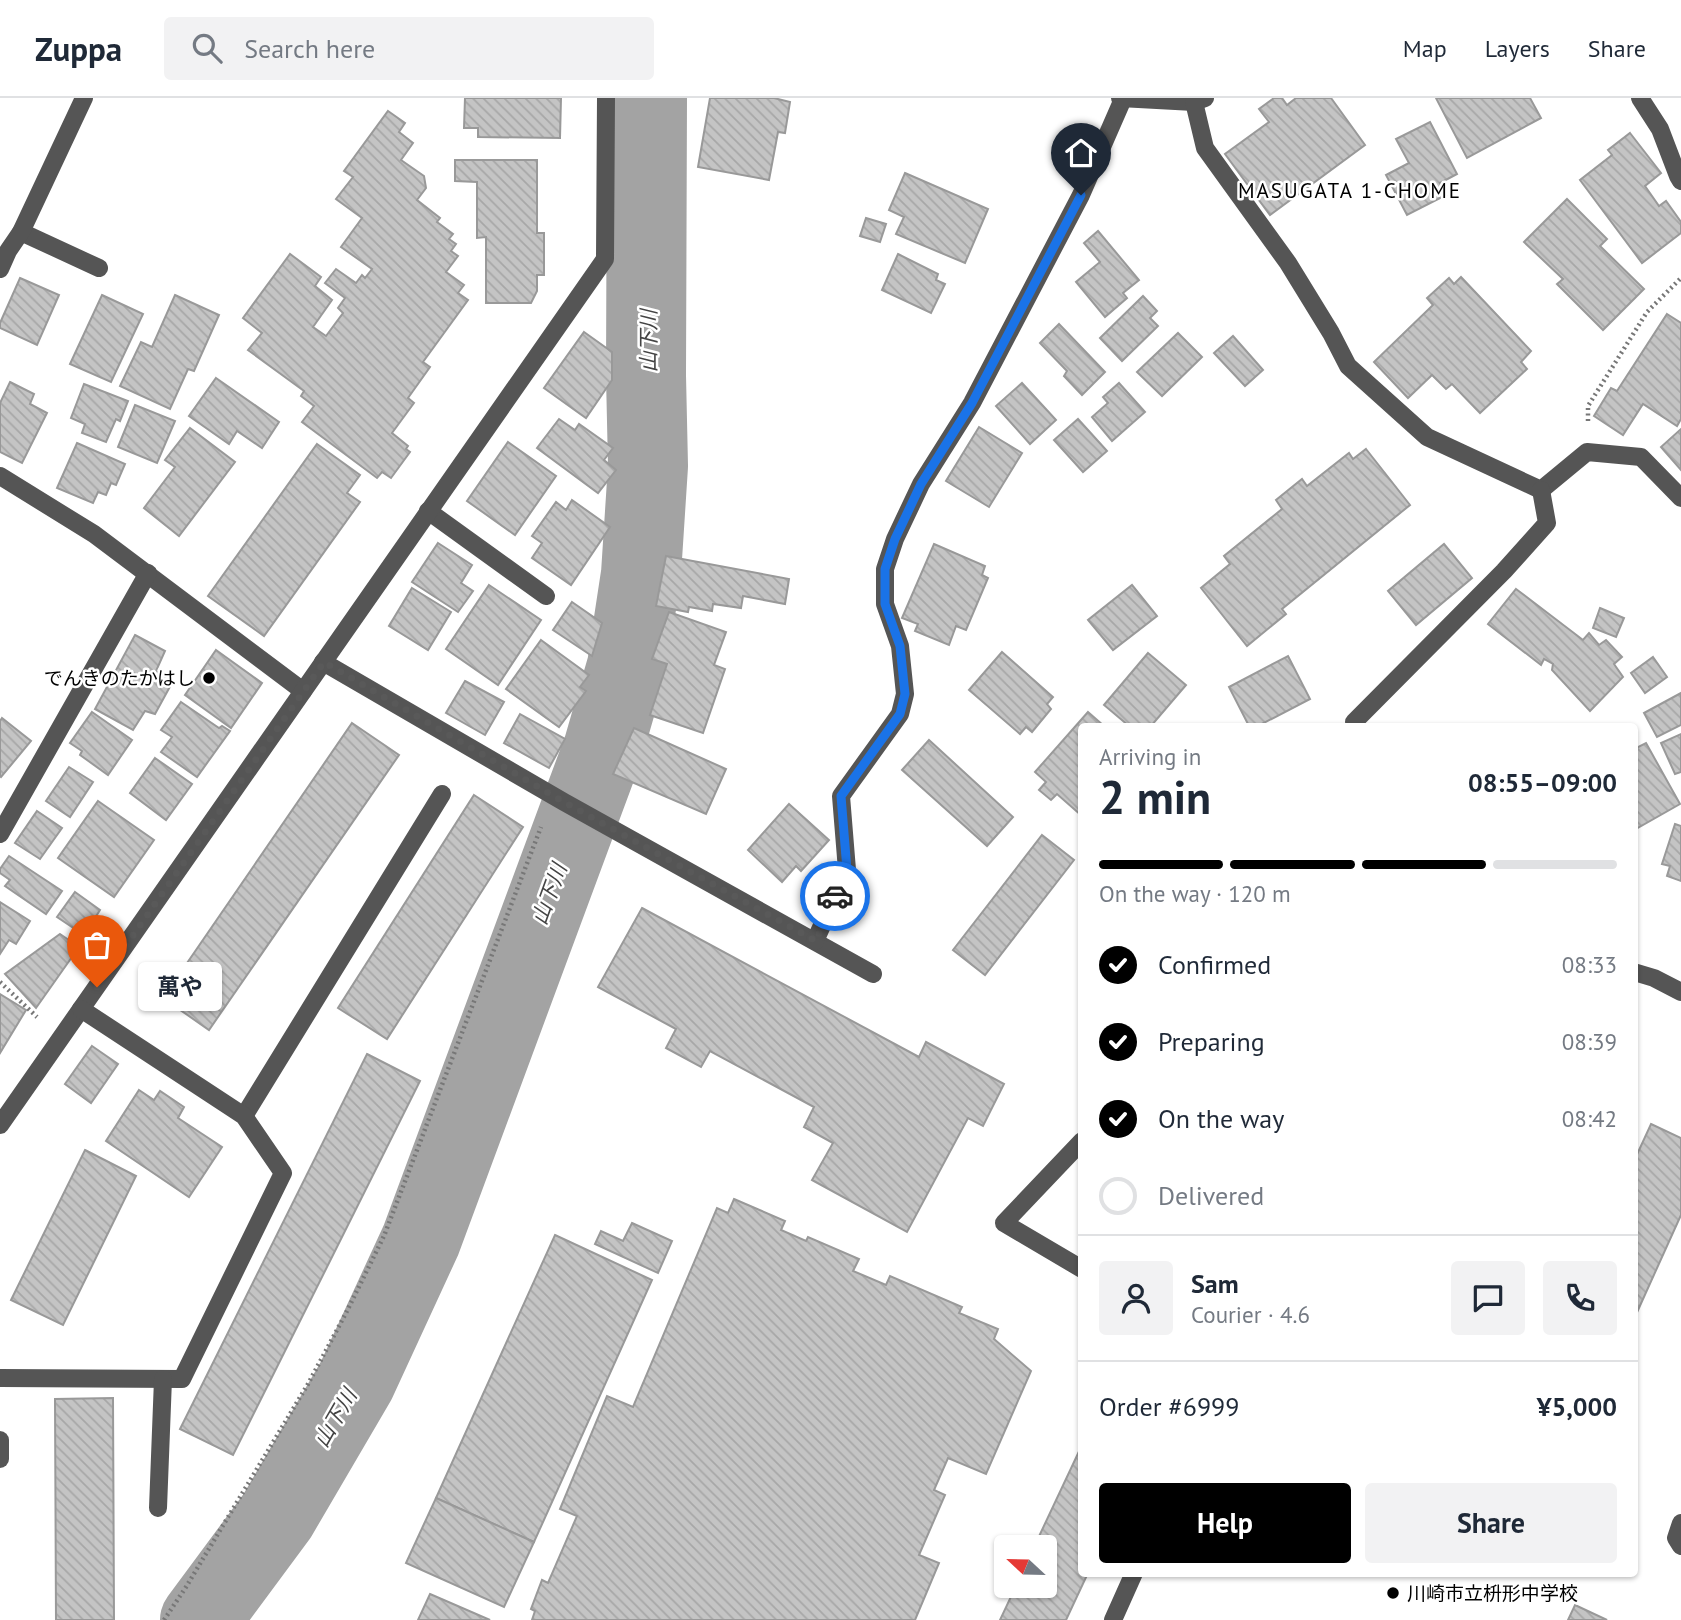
<!DOCTYPE html>
<meta charset="utf-8">
<style>
:root{--surface:#fff;--page:#f2f2f3;--text:#1f2937;--muted:#747a83;--line:#e0e1e3;--accent:#000}
body{margin:0;font-family:"PT Sans","Noto Sans JP",sans-serif;background:var(--page);color:var(--text);height:100vh;display:flex;flex-direction:column;font-size:26px;white-space:nowrap}
*{box-sizing:border-box;margin:0}
p{font-size:23px;color:var(--muted)}
.icon{flex:none;width:38px;height:38px;fill:none;stroke:currentColor;stroke-width:2;stroke-linecap:round;stroke-linejoin:round}
.map{position:relative;flex:1;overflow:hidden}
.side{position:absolute;left:1078px;top:625px;width:560px;height:854px;display:flex;flex-direction:column;background:var(--surface);border-radius:7px;box-shadow:0 2px 5px #0004}
.side>*{flex:none}
.needle{width:46px;rotate:292deg}
.fabs{position:absolute;left:994px;top:1437px;display:grid;gap:14px}
.fabs a{display:grid;place-items:center;width:63px;height:63px;border-radius:7px;background:var(--surface);box-shadow:0 2px 5px #0004;font-size:35px}
.pin{position:absolute;display:grid;place-items:center;width:60px;height:60px;color:#fff;margin:-72px -30px;border-radius:50% 50% 50% 0;rotate:-45deg;box-shadow:0 0 7px #0007}
.pin .icon{rotate:45deg}
.courier{position:absolute;display:grid;place-items:center;width:70px;height:70px;margin:-35px;border:5px solid #1a73e8;border-radius:50%;background:#fff;color:#222;box-shadow:0 2px 9px #0007}
.bubble{position:absolute;height:49px;border-radius:7px;background:var(--surface);box-shadow:0 2px 5px #0004;font-size:23px;font-weight:700;line-height:49px;text-align:center}
.overview em{font-style:normal;font-weight:700}
.overview div{display:flex;flex-direction:column-reverse}
.overview{display:flex;align-items:center;justify-content:space-between;height:119px;padding:0 21px}
h1{font-size:46px;font-weight:700;line-height:52px}
.bar{display:grid;grid-template-columns:repeat(4,1fr);gap:10px 7px;align-content:center;height:84px;padding:0 21px}
.bar i{height:9px;border-radius:5px;background:var(--line)}
.bar .active{background:var(--accent)}
.bar p{grid-column:span 4}
.line{display:flex;align-items:center;gap:18px;padding:0 21px;border-top:2px solid var(--line)}
.line div{flex:1}
.round{display:grid;place-items:center;flex:none;width:74px;height:74px;border-radius:7px;background:var(--page)}
ol{padding:0 21px;list-style:none}
li{display:flex;align-items:center;gap:21px;height:77px}
li p{margin-inline-start:auto}
li .icon{padding:7px;border-radius:50%;background:var(--accent);color:#fff;stroke-width:4}
li:last-child{color:var(--muted)}
li i{width:38px;height:38px;border:4px solid var(--line);border-radius:50%}
.cta{display:flex;gap:14px;margin-top:auto;padding:14px 21px}
.cta a{flex:1;height:80px;border-radius:7px;background:var(--accent);color:#fff;font-size:28px;font-weight:700;line-height:80px;text-align:center}
.cta a+a{background:var(--page);color:var(--text)}
header{display:flex;align-items:center;gap:42px;box-sizing:border-box;height:98px;padding:0 35px;background:var(--surface);border-bottom:2px solid var(--line)}
header strong{font-size:33px}
nav{display:flex;gap:38px;margin-inline-start:auto;font-size:24px}
.search{width:490px;height:63px;background:var(--page);display:flex;align-items:center;gap:18px;box-sizing:border-box;padding:0 24px;border-radius:7px;color:var(--muted);font-size:26px}
.map>svg:first-child{display:block}
.lines{fill:none;stroke-linecap:round;stroke-linejoin:round}
.river{stroke:#a3a3a3;stroke-width:80}
.building{fill:url(#building-back-hatch);stroke:#999;stroke-width:2}
.path{stroke:#777;stroke-width:4.5;stroke-dasharray:2 3.5;stroke-linecap:butt}
.minor{stroke:#555;stroke-width:18}
.done{stroke:#595959;stroke-width:7;stroke-dasharray:0 12.6}
.route{stroke:#1a73e8;stroke-width:9}
.poi-dot{fill:#000;stroke:#fff;stroke-width:2.5}
.labels{text-anchor:middle;dominant-baseline:central;stroke-width:5;stroke-linejoin:round;paint-order:stroke}
.poi-label{font-size:19px;fill:#000;stroke:#fff;text-anchor:end}
.neighbourhood-label{font-size:21px;letter-spacing:2px;fill:#000;stroke:#fff}
.water-label{font-size:21px;font-style:italic;fill:#444;stroke:#fff}
</style>
<header>
<strong>Zuppa</strong>
<div class="search"><svg class="icon" aria-label="search" viewBox="0 0 24 24"><circle cx="10" cy="10" r="6"/><path d="M15 15l6 6"/></svg>Search here</div>
<nav><a>Map</a><a>Layers</a><a>Share</a></nav>
</header>
<div class="map">
<svg width="1681" height="1522" viewBox="0 0 1681 1522">
<defs>
<pattern id="building-back-hatch" width="6" height="6" patternUnits="userSpaceOnUse" patternTransform="scale(1.75)"><rect width="6" height="6" fill="#c4c4c4"/><path d="M-1 5l2 2M0 0l6 6M5-1l2 2" fill="none" stroke="#a7a7a7"/></pattern>
</defs>
<rect width="100%" height="100%" fill="#fff"/>
<g class="lines">
<path class="river" d="M 200,1522 L 277,1418 L 356,1283 L 421,1142 L 603,651 L 627,568 L 641,476 L 648,368 L 646,278 L 647,0"/>
</g>
<g class="building">
<path d="M 465,0 L 561,0 L 560,40 L 478,39 L 478,30 L 464,30 Z"/>
<path d="M 710,0 L 774,0 L 790,4 L 785,35 L 778,34 L 769,82 L 698,69 Z"/>
<path d="M 1274,0 L 1282,0 L 1287,7 L 1296,0 L 1331,0 L 1365,47 L 1270,117 L 1225,56 L 1269,24 L 1259,11 Z"/>
<path d="M 1436,0 L 1530,0 L 1541,20 L 1467,60 Z"/>
<path d="M 388,13 L 405,25 L 399,34 L 413,45 L 401,62 L 424,78 L 426,90 L 417,102 L 440,120 L 437,124 L 453,136 L 449,141 L 456,146 L 451,153 L 458,158 L 446,174 L 464,187 L 458,195 L 468,202 L 423,264 L 430,269 L 408,300 L 414,305 L 392,335 L 408,348 L 406,351 L 410,354 L 391,380 L 382,374 L 377,380 L 302,324 L 314,308 L 301,298 L 304,293 L 248,252 L 262,235 L 243,220 L 290,156 L 321,179 L 315,188 L 332,202 L 313,229 L 326,238 L 343,215 L 338,210 L 345,200 L 325,185 L 336,171 L 356,185 L 362,177 L 365,180 L 372,171 L 341,149 L 362,120 L 336,101 L 353,79 L 344,73 Z"/>
<path d="M 1430,24 L 1457,76 L 1440,85 L 1446,97 L 1407,117 L 1386,77 L 1409,65 L 1396,41 Z"/>
<path d="M 1630,35 L 1661,75 L 1645,88 L 1659,108 L 1666,103 L 1681,124 L 1681,135 L 1642,165 L 1580,82 L 1612,57 L 1608,52 Z"/>
<path d="M 455,62 L 537,62 L 537,135 L 544,135 L 544,177 L 537,177 L 537,193 L 531,205 L 486,205 L 486,139 L 477,140 L 477,84 L 455,83 Z"/>
<path d="M 905,75 L 988,111 L 965,165 L 896,136 L 904,119 L 889,112 Z"/>
<path d="M 1567,101 L 1607,141 L 1600,148 L 1644,191 L 1603,232 L 1557,186 L 1563,181 L 1524,144 Z"/>
<path d="M 866,120 L 886,126 L 880,144 L 860,138 Z"/>
<path d="M 1098,133 L 1139,182 L 1123,195 L 1127,200 L 1105,219 L 1076,184 L 1100,164 L 1084,145 Z"/>
<path d="M 898,156 L 938,176 L 936,182 L 945,186 L 931,215 L 882,192 Z"/>
<path d="M 1461,179 L 1531,253 L 1521,264 L 1527,271 L 1480,315 L 1452,286 L 1446,291 L 1432,277 L 1408,300 L 1374,264 L 1433,207 L 1427,200 L 1449,180 L 1454,186 Z"/>
<path d="M 20,180 L 59,197 L 37,247 L 0,230 L 0,225 Z"/>
<path d="M 102,197 L 143,216 L 111,284 L 70,266 Z"/>
<path d="M 175,197 L 219,217 L 194,273 L 188,271 L 170,311 L 120,288 L 141,244 L 152,249 Z"/>
<path d="M 1143,198 L 1157,213 L 1150,220 L 1158,228 L 1122,263 L 1100,240 Z"/>
<path d="M 1667,216 L 1681,225 L 1681,321 L 1677,328 L 1643,306 L 1623,337 L 1594,318 L 1611,290 L 1617,293 Z"/>
<path d="M 1059,226 L 1105,274 L 1082,297 L 1064,278 L 1067,273 L 1040,245 Z"/>
<path d="M 584,234 L 612,254 L 612,282 L 586,320 L 544,290 Z"/>
<path d="M 1178,235 L 1202,259 L 1162,298 L 1137,274 Z"/>
<path d="M 1233,238 L 1263,272 L 1245,288 L 1214,255 Z"/>
<path d="M 216,280 L 279,324 L 262,350 L 237,333 L 229,346 L 189,318 Z"/>
<path d="M 10,284 L 34,296 L 30,306 L 47,315 L 22,365 L 0,354 L 0,305 Z"/>
<path d="M 1022,285 L 1056,322 L 1030,346 L 996,308 Z"/>
<path d="M 1119,285 L 1145,314 L 1112,343 L 1092,319 L 1108,305 L 1103,299 Z"/>
<path d="M 84,286 L 128,303 L 120,323 L 116,321 L 106,344 L 82,335 L 85,326 L 71,320 Z"/>
<path d="M 135,307 L 175,323 L 157,365 L 118,349 Z"/>
<path d="M 559,321 L 575,332 L 579,326 L 613,350 L 604,362 L 616,372 L 598,395 L 537,350 Z"/>
<path d="M 1078,321 L 1107,353 L 1083,374 L 1054,342 Z"/>
<path d="M 979,329 L 1022,355 L 989,409 L 946,383 Z"/>
<path d="M 190,330 L 235,364 L 179,438 L 144,410 L 175,369 L 165,362 Z"/>
<path d="M 1681,331 L 1681,372 L 1661,349 Z"/>
<path d="M 508,344 L 556,378 L 515,437 L 467,403 Z"/>
<path d="M 77,345 L 125,366 L 116,387 L 111,385 L 106,397 L 98,394 L 93,405 L 57,390 Z"/>
<path d="M 317,346 L 360,377 L 347,395 L 360,404 L 264,538 L 208,498 Z"/>
<path d="M 1366,351 L 1410,407 L 1282,511 L 1286,516 L 1247,548 L 1201,490 L 1230,466 L 1224,458 L 1282,411 L 1276,402 L 1302,381 L 1307,388 L 1349,355 L 1353,361 Z"/>
<path d="M 572,402 L 610,429 L 571,487 L 532,460 L 542,445 L 532,438 L 556,404 L 566,412 Z"/>
<path d="M 438,445 L 472,467 L 461,485 L 473,493 L 458,514 L 412,484 Z"/>
<path d="M 934,446 L 985,468 L 982,477 L 988,480 L 966,532 L 956,528 L 949,547 L 915,533 L 918,526 L 902,520 Z"/>
<path d="M 1444,446 L 1472,480 L 1416,527 L 1388,493 Z"/>
<path d="M 666,458 L 789,481 L 785,506 L 743,498 L 741,510 L 713,506 L 712,513 L 689,509 L 688,514 L 656,508 Z"/>
<path d="M 489,487 L 541,522 L 498,587 L 446,551 Z"/>
<path d="M 1132,487 L 1157,518 L 1113,552 L 1088,522 Z"/>
<path d="M 412,490 L 451,514 L 428,552 L 389,528 Z"/>
<path d="M 1516,491 L 1583,542 L 1589,535 L 1599,547 L 1606,542 L 1622,559 L 1614,566 L 1623,579 L 1590,613 L 1552,572 L 1553,566 L 1544,561 L 1541,567 L 1488,526 Z"/>
<path d="M 572,504 L 602,525 L 592,558 L 553,532 Z"/>
<path d="M 1600,510 L 1624,520 L 1616,539 L 1593,530 Z"/>
<path d="M 669,514 L 726,534 L 714,567 L 725,571 L 703,635 L 650,617 L 667,566 L 652,561 Z"/>
<path d="M 135,537 L 165,553 L 156,573 L 173,583 L 155,616 L 145,613 L 133,632 L 95,611 Z"/>
<path d="M 541,542 L 589,577 L 580,589 L 586,593 L 559,629 L 506,591 Z"/>
<path d="M 216,552 L 262,585 L 231,630 L 185,597 Z"/>
<path d="M 1002,554 L 1053,599 L 1047,606 L 1051,611 L 1032,634 L 1026,629 L 1020,636 L 969,592 Z"/>
<path d="M 1148,555 L 1186,587 L 1151,628 L 1129,628 L 1104,607 Z"/>
<path d="M 1288,558 L 1310,601 L 1258,628 L 1249,628 L 1229,589 Z"/>
<path d="M 1653,559 L 1667,579 L 1645,595 L 1631,575 Z"/>
<path d="M 465,583 L 504,604 L 485,637 L 446,615 Z"/>
<path d="M 1681,595 L 1681,627 L 1657,639 L 1644,615 Z"/>
<path d="M 181,604 L 219,630 L 222,628 L 230,633 L 197,679 L 161,654 L 172,639 L 161,632 Z"/>
<path d="M 92,614 L 132,642 L 108,677 L 80,657 L 82,653 L 70,645 Z"/>
<path d="M 1088,614 L 1104,628 L 1082,628 L 1082,718 L 1057,696 L 1051,702 L 1039,692 L 1046,684 L 1035,674 Z"/>
<path d="M 520,616 L 565,641 L 549,670 L 504,645 Z"/>
<path d="M 2,620 L 31,643 L 1,679 L 0,678 L 0,623 Z"/>
<path d="M 352,625 L 399,657 L 209,932 L 163,900 Z"/>
<path d="M 634,630 L 726,671 L 706,716 L 613,676 Z"/>
<path d="M 1681,636 L 1681,674 L 1675,676 L 1661,645 Z"/>
<path d="M 929,642 L 1013,719 L 987,748 L 902,672 Z"/>
<path d="M 1646,645 L 1680,706 L 1634,732 L 1634,651 Z"/>
<path d="M 155,660 L 192,686 L 166,722 L 130,695 Z"/>
<path d="M 69,669 L 93,684 L 70,719 L 46,703 Z"/>
<path d="M 474,697 L 523,729 L 387,941 L 338,910 Z"/>
<path d="M 98,703 L 154,742 L 114,799 L 58,760 Z"/>
<path d="M 789,706 L 829,742 L 801,773 L 796,768 L 782,784 L 748,752 Z"/>
<path d="M 37,713 L 62,730 L 40,761 L 15,745 Z"/>
<path d="M 1675,726 L 1681,728 L 1681,783 L 1667,778 L 1670,768 L 1662,766 Z"/>
<path d="M 1042,737 L 1074,762 L 985,877 L 953,852 Z"/>
<path d="M 9,758 L 62,793 L 46,816 L 5,788 L 10,782 L 0,775 L 0,771 Z"/>
<path d="M 75,794 L 100,812 L 84,837 L 57,819 Z"/>
<path d="M 0,804 L 30,823 L 16,846 L 9,842 L 0,856 Z"/>
<path d="M 642,810 L 919,959 L 926,944 L 1004,986 L 983,1028 L 968,1020 L 907,1134 L 812,1082 L 833,1045 L 804,1029 L 814,1009 L 710,953 L 701,969 L 666,950 L 676,931 L 598,889 Z"/>
<path d="M 60,836 L 79,849 L 36,910 L 5,876 Z"/>
<path d="M 0,896 L 26,912 L 0,955 Z"/>
<path d="M 92,948 L 118,966 L 91,1005 L 65,986 Z"/>
<path d="M 367,956 L 420,983 L 233,1357 L 180,1331 Z"/>
<path d="M 139,992 L 154,1002 L 160,993 L 184,1009 L 178,1020 L 222,1049 L 189,1099 L 106,1043 Z"/>
<path d="M 1651,1026 L 1681,1040 L 1681,1117 L 1634,1221 L 1634,1063 Z"/>
<path d="M 85,1052 L 136,1078 L 63,1227 L 11,1202 Z"/>
<path d="M 734,1101 L 785,1123 L 781,1132 L 806,1143 L 808,1139 L 859,1161 L 853,1173 L 886,1187 L 890,1178 L 962,1209 L 959,1215 L 998,1231 L 994,1241 L 1031,1273 L 986,1376 L 948,1360 L 934,1392 L 945,1397 L 919,1457 L 939,1465 L 915,1522 L 532,1522 L 535,1513 L 531,1511 L 542,1482 L 548,1485 L 577,1418 L 560,1411 L 607,1298 L 633,1309 L 717,1110 L 728,1115 Z"/>
<path d="M 632,1125 L 672,1143 L 658,1175 L 595,1146 L 601,1133 L 623,1143 Z"/>
<path d="M 555,1137 L 652,1182 L 534,1444 L 436,1400 Z"/>
<path d="M 113,1300 L 114,1522 L 56,1522 L 55,1301 Z"/>
<path d="M 1082,1347 L 1082,1475 L 1088,1475 L 1066,1522 L 1000,1522 L 1016,1488 L 1045,1488 L 1045,1449 L 1034,1449 Z"/>
<path d="M 436,1400 L 534,1444 L 504,1509 L 406,1465 Z"/>
<path d="M 430,1496 L 490,1522 L 418,1522 Z"/>
<path d="M 1575,1507 L 1607,1522 L 1568,1522 Z"/>
</g>
<g class="lines">
<g class="path">
<path d="M 1588,323 L 1588,308 L 1647,214 L 1681,180"/>
<path d="M 0,884 L 37,919"/>
<path d="M 164,1522 L 186,1489 L 308,1286 L 346,1215 L 384,1138 L 541,729"/>
</g>
<g class="minor">
<path d="M 1120,0 L 1194,4 L 1205,0"/>
<path d="M 1640,0 L 1660,31 L 1678,78 L 1681,83"/>
<path d="M 1194,4 L 1205,50 L 1288,165 L 1331,235 L 1348,268 L 1427,339 L 1541,392 L 1587,354 L 1641,359 L 1681,400"/>
<path d="M 21,134 L 99,170"/>
<path d="M 0,171 L 8,153 L 21,134 L 84,0"/>
<path d="M 0,378 L 94,436 L 303,593"/>
<path d="M 428,413 L 546,498"/>
<path d="M 323,564 L 564,704 L 873,876"/>
<path d="M 1354,624 L 1504,473 L 1547,425 L 1541,392"/>
<path d="M 0,736 L 148,475"/>
<path d="M 815,843 L 847,772 L 841,698 L 900,616 L 905,596 L 900,548 L 885,506 L 885,471 L 895,441 L 921,386 L 972,305 L 1081,97 L 1123,1"/>
<path d="M 1634,874 L 1654,880 L 1681,894"/>
<path d="M 244,1018 L 442,696"/>
<path d="M 0,1027 L 605,161 L 606,0"/>
<path d="M 1082,1043 L 1004,1125 L 1082,1171"/>
<path d="M 0,1280 L 182,1281 L 283,1075 L 244,1018 L 81,911"/>
<path d="M 0,1342 L 0,1361"/>
<path d="M 158,1410 L 163,1281"/>
<path d="M 1681,1425 L 1676,1440 L 1681,1448"/>
<path d="M 1113,1522 L 1134,1475"/>
</g>
</g>
<g class="lines">
<path class="done" d="M 97,889 L 324,564 L 564,704 L 816,843 L 835,798"/>
<path class="route" d="M 835,798 L 847,772 L 841,698 L 900,616 L 905,596 L 900,548 L 885,506 L 885,471 L 895,441 L 921,386 L 972,305 L 1081,97"/>
</g>
<g class="poi-dot">
<circle cx="209" cy="580" r="7"/>
<circle cx="1393" cy="1495" r="7"/>
</g>
<g class="labels">
<g class="poi-label">
<text x="195" y="580">でんきのたかはし</text>
<text x="1407" y="1495" text-anchor="start">川崎市立枡形中学校</text>
</g>
<g class="neighbourhood-label">
<text x="1350" y="92">MASUGATA 1-CHOME</text>
</g>
<g class="water-label">
<text transform="translate(648 243) rotate(-90)">山下川</text>
<text transform="translate(549 796) rotate(-70)">山下川</text>
<text transform="translate(335 1320) rotate(-60)">山下川</text>
</g>
</g>
</svg>
<div class="fabs">
<a><svg class="needle" viewBox="-14 -14 28 28"><path d="M0-13l5 13h-10z" fill="#e53935"/><path d="M0 13l5-13h-10z" fill="#747a83"/></svg></a>
</div>
<div class="pin" style="left:97px;top:889px;background:#ea580c"><svg class="icon" aria-label="bag" viewBox="0 0 24 24"><path d="M5 8h14l-1 12H6zM9 8a3 3 0 0 1 6 0"/></svg></div>
<div class="pin" style="left:1081px;top:97px;background:#1f2937"><svg class="icon" aria-label="home" viewBox="0 0 24 24"><path d="M3 11l9-7 9 7M6 9v11h12V9"/></svg></div>
<div class="courier" style="left:835px;top:798px"><svg class="icon" aria-label="car" viewBox="0 0 24 24"><path d="M5 17H2v-5l4-1 3-4h7l3 4 3 1v5h-3M9 17h6M6 11h13"/><circle cx="7" cy="17" r="2"/><circle cx="17" cy="17" r="2"/></svg></div>
<div class="bubble" style="left:138px;top:864px;width:84px">萬や</div>
<section class="side">
<div class="overview"><div><h1>2 min</h1><p>Arriving in</p></div><em>08:55–09:00</em></div>
<div class="bar"><i class="active"></i><i class="active"></i><i class="active"></i><i></i><p>On the way · 120 m</p></div>
<ol>
<li><svg class="icon" aria-label="check" viewBox="0 0 24 24"><path d="M5 12l5 5 9-10"/></svg>Confirmed<p>08:33</p></li>
<li><svg class="icon" aria-label="check" viewBox="0 0 24 24"><path d="M5 12l5 5 9-10"/></svg>Preparing<p>08:39</p></li>
<li><svg class="icon" aria-label="check" viewBox="0 0 24 24"><path d="M5 12l5 5 9-10"/></svg>On the way<p>08:42</p></li>
<li><i></i>Delivered</li>
</ol>
<div class="line" style="height:126px"><a class="round"><svg class="icon" aria-label="person" viewBox="0 0 24 24"><circle cx="12" cy="8" r="4"/><path d="M4 21q1-7 8-7t8 7"/></svg></a><div><b>Sam</b><p>Courier · 4.6</p></div><a class="round"><svg class="icon" aria-label="chat" viewBox="0 0 24 24"><path d="M4 5h16v11H9l-5 4z"/></svg></a><a class="round"><svg class="icon" aria-label="phone" viewBox="0 0 24 24"><path d="M5 4h4l2 5-3 2q2 4 5 5l2-3 5 2v4C11 20 4 13 5 4z"/></svg></a></div>
<div class="line" style="height:91px"><div>Order #6999</div><b>¥5,000</b></div>
<div class="cta"><a>Help</a><a>Share</a></div>
</section>
</div>
